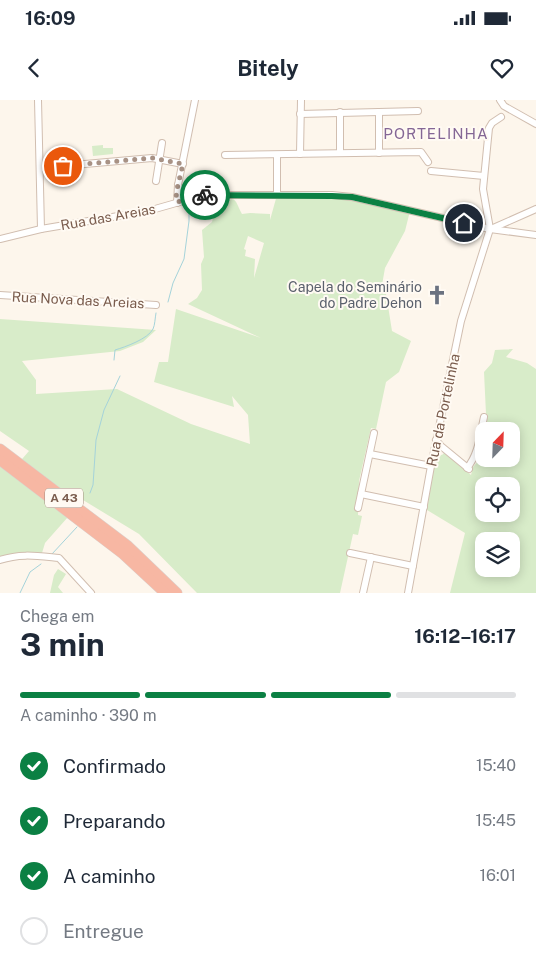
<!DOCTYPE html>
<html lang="pt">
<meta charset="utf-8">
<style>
:root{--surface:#fff;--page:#f2f2f3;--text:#1f2937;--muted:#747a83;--line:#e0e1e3;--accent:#0b8043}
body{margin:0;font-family:"Public Sans",sans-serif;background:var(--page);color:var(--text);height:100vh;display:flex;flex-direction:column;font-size:19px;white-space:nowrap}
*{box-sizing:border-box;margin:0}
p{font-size:16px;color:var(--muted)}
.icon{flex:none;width:28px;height:28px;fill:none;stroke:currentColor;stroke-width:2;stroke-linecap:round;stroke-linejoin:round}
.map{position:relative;height:493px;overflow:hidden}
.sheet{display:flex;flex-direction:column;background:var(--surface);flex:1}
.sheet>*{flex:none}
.needle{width:32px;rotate:23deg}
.fabs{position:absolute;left:475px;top:322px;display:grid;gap:10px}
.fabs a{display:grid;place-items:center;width:45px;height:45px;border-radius:10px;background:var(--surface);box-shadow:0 2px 12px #0003;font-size:25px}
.pin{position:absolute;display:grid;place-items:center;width:42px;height:42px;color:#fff;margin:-21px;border:2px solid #fff;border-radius:50%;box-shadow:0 1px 5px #0007}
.courier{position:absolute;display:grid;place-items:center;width:50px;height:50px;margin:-25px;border:4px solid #0b8043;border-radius:50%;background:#fff;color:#222;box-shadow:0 1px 6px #0007}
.overview em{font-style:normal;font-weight:700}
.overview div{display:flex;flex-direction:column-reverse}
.overview{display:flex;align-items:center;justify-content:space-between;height:85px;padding:0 20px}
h1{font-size:32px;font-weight:700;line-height:38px}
.bar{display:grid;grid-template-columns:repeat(4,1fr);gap:8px 5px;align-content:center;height:60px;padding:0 20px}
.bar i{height:6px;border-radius:4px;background:var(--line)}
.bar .current{background:var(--accent)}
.bar p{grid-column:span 4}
ol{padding:0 20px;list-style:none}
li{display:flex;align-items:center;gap:15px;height:55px}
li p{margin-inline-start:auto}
li .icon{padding:5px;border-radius:50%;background:var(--accent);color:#fff;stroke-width:4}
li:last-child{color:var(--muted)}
li i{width:28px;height:28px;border:2px solid var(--line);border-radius:50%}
.status{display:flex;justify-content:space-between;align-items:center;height:35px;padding:0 25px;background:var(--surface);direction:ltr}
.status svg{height:14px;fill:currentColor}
header{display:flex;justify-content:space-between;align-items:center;height:65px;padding:0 20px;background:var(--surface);font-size:22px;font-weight:700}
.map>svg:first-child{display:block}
.green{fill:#d8ecc9;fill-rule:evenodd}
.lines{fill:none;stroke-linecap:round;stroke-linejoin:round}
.stream{stroke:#a5d3da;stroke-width:1}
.minor-casing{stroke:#d1beb0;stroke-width:8}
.highway-casing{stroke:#dad1cd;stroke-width:11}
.minor{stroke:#fff;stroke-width:6}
.highway{stroke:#f7b7a3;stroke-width:10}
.done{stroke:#a89285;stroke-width:5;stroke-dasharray:0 9}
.route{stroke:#0b8043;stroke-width:6}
.labels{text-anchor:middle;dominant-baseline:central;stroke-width:4;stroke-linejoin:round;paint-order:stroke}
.shield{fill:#fffaf3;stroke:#a28b7f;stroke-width:1}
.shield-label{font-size:12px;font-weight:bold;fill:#7a5c4d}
.street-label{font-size:14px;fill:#7a5c4d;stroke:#fffaf3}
.worship-label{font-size:14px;fill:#5b616d;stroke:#fffaf3;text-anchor:end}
.neighbourhood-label{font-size:15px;letter-spacing:1px;fill:#846695;stroke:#fffaf3}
</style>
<div class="status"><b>16:09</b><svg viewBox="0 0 49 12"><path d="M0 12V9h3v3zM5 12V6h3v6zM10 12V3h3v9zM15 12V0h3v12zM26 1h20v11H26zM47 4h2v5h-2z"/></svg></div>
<header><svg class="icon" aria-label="back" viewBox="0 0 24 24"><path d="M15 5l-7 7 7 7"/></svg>Bitely<svg class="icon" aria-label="heart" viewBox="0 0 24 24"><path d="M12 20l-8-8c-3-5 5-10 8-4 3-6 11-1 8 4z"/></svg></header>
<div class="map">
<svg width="536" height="493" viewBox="0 0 536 493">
<rect width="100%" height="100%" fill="#fdf6ec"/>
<g class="green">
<path d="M 103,45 L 103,48 L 113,48 L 113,54 L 93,56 L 92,46 Z"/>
<path d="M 277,95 L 332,95 L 410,111 L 405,131 L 385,168 L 382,185 L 385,187 L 392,231 L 411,241 L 399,272 L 386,282 L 376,329 L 371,328 L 359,381 L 358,415 L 362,416 L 358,435 L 353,434 L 340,493 L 197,493 L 139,434 L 83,400 L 45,443 L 42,453 L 11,454 L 0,458 L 0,365 L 10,373 L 29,351 L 0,331 L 0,219 L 156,230 L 143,242 L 120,251 L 22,261 L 36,280 L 36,294 L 117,289 L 191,324 L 250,344 L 248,315 L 232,296 L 234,307 L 154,282 L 159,262 L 168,262 L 176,209 L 261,238 L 188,204 L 197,198 L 202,190 L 201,164 L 204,157 L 202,130 L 212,122 L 214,114 L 208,103 L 212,98 L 215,100 L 217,104 L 223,105 C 236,92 236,104 242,114 L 250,113 L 270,114 L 270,120 ZM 248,136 L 264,143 L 254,178 L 255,159 L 245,156 L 246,150 L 244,149 Z"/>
<path d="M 513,249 L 506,257 L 527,263 L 536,269 L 536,493 L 450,493 L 465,433 L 427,410 L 432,375 L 437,354 L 442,355 L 444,353 L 471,375 L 473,367 L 479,360 L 484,336 L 484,359 L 511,359 L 511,331 L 485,331 L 488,315 L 486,314 L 484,272 L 492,263 L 495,250 ZM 484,386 L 511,386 L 511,414 L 484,414 ZM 484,441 L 511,441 L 511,469 L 484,469 Z"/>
<path d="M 58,469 L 66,474 L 58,487 L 63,493 L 50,493 L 54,475 Z"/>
</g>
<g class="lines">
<g class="stream">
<path d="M 168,202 L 173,183 L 184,159 L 189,121 L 189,105"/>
<path d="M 114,260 L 115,250 C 125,247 148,239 153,229 C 155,225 155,218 156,213"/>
<path d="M 90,393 L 93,385 L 96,340 L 104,310 L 120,276"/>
<path d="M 52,454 L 77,427"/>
<path d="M 20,493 L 30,472 L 41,464"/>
</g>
<defs>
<g id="minor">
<path d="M 38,0 L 41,129"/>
<path d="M 500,0 L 504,6 L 536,24"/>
<path d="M 340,12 L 340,53"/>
<path d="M 379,12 L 379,53"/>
<path d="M 300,14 L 418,11"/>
<path d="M 300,54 L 301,0"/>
<path d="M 225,55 L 421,52 L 428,62"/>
<path d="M 40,68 L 152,58 L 183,64"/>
<path d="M 431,71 L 484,76"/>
<path d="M 156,81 L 162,43"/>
<path d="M 178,85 L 182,94 L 190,99"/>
<path d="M 277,95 L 277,55"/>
<path d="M 177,103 L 178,85 L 195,0"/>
<path d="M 491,129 L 536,109"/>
<path d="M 0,139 L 41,129 L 148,111 L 204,95 L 332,95 L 352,97 L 490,129 L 536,135"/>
<path d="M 0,195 L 156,205"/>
<path d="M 436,340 L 441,346 L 469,369"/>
<path d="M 370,354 L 431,366"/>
<path d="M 467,368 C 479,354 480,334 484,317"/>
<path d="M 361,394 L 424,407"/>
<path d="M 358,408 L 374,333"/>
<path d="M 350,453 L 413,466"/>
<path d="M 0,460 C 20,453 38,456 59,458 L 91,493"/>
<path d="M 363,493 L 371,457"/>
<path d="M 408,493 L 431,366 L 461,221 L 490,129 L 483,89 L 489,28 L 492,23 L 501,17"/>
</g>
<g id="highway">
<path d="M 0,349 L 128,446 L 177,493"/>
<path d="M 0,360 L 123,454 L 165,493"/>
</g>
</defs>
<use href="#minor" class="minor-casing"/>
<use href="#highway" class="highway-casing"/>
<use href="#minor" class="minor"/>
<use href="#highway" class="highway"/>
</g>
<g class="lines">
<path class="done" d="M 63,66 L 152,58 L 183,64 L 176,93 L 177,102 L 205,95"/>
<path class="route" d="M 205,95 L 332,96 L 352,97 L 464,123"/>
</g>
<defs>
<symbol id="church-bare" viewBox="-9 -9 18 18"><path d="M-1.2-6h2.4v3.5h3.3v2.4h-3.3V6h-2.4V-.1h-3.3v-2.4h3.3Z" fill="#6b7280" stroke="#fffaf3" stroke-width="2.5" paint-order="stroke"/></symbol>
</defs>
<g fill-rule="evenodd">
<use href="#church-bare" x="423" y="181" width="28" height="28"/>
</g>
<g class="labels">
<rect class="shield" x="45" y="388.5" width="38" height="19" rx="4"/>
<g class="shield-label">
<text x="64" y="398">A 43</text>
</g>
<g class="street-label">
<text transform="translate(108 117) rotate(-10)">Rua das Areias</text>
<text transform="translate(78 200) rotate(3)">Rua Nova das Areias</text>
<text transform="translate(443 310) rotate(-78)">Rua da Portelinha</text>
</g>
<g class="worship-label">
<text x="422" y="187">Capela do Seminário<tspan x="422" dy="16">do Padre Dehon</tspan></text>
</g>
<g class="neighbourhood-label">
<text x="436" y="33">PORTELINHA</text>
</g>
</g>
</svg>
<div class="fabs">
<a><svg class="needle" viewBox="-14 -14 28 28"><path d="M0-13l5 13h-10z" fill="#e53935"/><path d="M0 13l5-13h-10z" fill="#747a83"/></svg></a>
<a><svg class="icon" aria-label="locate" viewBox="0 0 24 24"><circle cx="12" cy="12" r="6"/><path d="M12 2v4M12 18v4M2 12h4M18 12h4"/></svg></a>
<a><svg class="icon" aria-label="layers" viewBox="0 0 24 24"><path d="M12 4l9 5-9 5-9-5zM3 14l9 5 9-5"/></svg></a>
</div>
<div class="pin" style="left:63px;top:66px;background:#ea580c"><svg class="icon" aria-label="bag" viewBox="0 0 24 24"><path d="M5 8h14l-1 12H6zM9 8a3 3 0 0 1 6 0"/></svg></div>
<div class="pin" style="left:464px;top:123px;background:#1f2937"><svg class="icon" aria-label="home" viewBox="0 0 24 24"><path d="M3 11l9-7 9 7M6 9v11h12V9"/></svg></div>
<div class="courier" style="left:205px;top:95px"><svg class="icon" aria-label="bike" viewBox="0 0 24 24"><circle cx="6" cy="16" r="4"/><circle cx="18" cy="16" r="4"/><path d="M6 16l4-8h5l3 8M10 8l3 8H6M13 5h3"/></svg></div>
</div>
<section class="sheet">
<div class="overview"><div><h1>3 min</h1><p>Chega em</p></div><em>16:12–16:17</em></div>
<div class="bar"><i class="current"></i><i class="current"></i><i class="current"></i><i></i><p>A caminho · 390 m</p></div>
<ol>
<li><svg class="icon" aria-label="check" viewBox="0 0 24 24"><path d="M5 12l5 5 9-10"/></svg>Confirmado<p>15:40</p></li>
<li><svg class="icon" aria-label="check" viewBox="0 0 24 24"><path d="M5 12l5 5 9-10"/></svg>Preparando<p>15:45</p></li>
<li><svg class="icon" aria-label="check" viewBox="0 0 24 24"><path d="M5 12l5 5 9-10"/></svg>A caminho<p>16:01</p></li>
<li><i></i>Entregue</li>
</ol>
</section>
